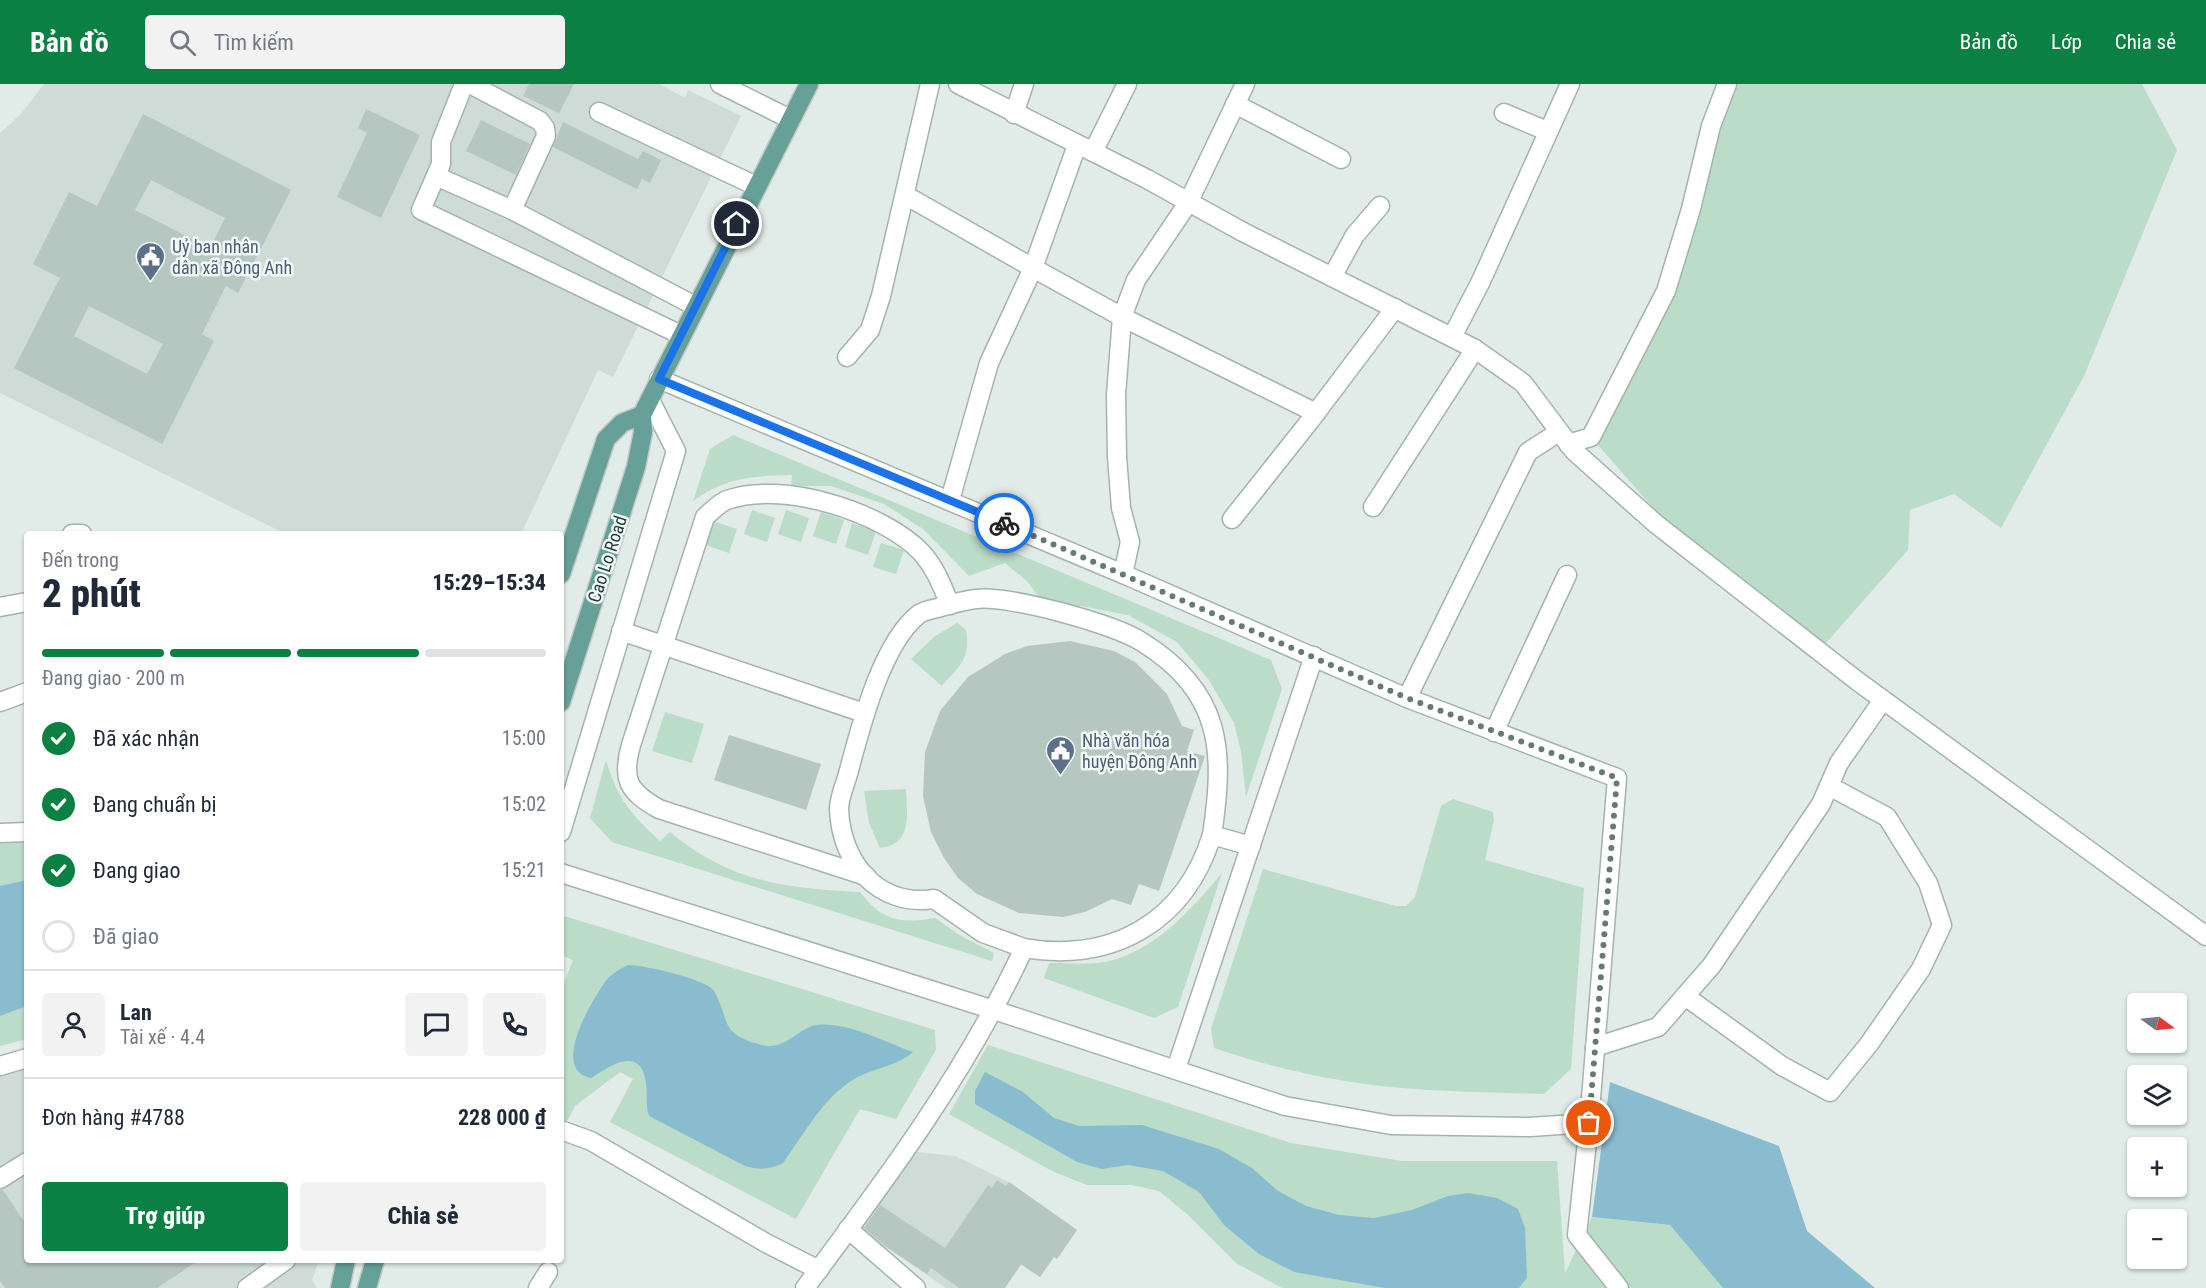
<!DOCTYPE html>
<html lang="vi">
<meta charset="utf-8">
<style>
:root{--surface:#fff;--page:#f2f2f3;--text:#1f2937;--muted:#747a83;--line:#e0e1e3;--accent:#0b8043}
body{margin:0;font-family:"Roboto Condensed",sans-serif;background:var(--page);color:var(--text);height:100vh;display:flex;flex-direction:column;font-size:22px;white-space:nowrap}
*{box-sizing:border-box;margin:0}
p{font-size:20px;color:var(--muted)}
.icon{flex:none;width:33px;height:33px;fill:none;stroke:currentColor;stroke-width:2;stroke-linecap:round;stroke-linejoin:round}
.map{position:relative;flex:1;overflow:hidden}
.panel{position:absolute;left:24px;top:447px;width:540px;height:732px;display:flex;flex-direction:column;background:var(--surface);border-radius:6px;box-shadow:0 2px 4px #0004}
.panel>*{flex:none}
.needle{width:39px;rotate:105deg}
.fabs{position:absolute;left:2127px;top:909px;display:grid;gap:12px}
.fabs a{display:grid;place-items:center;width:60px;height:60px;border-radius:6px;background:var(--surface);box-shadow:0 2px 4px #0004;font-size:30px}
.pin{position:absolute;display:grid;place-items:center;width:51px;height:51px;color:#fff;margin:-26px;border:3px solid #fff;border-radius:50%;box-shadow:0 2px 6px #0007}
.courier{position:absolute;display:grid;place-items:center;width:60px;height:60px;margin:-30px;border:4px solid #1a73e8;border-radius:50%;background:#fff;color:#222;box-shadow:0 2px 8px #0007}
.head em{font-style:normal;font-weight:800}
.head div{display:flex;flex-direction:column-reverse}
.head{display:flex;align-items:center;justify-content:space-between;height:102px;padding:0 18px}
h1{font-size:39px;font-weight:800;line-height:45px}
.bar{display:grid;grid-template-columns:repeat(4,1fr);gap:9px 6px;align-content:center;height:72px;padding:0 18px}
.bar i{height:8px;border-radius:4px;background:var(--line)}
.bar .on{background:var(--accent)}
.bar p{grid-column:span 4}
.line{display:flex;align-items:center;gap:15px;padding:0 18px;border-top:2px solid var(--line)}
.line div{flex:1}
.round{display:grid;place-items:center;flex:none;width:63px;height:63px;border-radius:6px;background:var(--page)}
ol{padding:0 18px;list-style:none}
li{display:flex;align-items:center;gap:18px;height:66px}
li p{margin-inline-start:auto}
li .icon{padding:6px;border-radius:50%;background:var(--accent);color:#fff;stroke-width:4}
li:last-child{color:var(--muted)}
li i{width:33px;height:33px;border:3px solid var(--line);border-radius:50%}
.action{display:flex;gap:12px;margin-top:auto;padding:12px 18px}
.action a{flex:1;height:69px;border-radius:6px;background:var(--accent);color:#fff;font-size:24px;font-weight:800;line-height:69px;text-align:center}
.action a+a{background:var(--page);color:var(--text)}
header{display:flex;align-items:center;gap:36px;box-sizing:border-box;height:84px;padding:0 30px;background:var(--accent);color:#fff}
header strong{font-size:28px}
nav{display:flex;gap:33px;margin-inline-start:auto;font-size:21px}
.search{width:420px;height:54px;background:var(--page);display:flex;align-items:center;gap:15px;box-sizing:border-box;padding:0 21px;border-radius:6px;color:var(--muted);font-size:22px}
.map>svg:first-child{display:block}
.built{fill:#cfdbd7}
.green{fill:#badcc8}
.water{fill:#8abcd0}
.building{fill:#b6c6c1;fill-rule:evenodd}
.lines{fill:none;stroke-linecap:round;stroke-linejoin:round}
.minor-casing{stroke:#a4b3b0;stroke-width:21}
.major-casing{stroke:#c1c8c7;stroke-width:21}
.minor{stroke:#fff;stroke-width:18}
.major{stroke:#66a099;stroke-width:18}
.done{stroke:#657976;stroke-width:6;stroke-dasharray:0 10.8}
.route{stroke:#1a73e8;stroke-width:8}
.labels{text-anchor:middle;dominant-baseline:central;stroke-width:5;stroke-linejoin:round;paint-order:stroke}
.service-label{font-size:18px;fill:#4e5e75;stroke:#f1f8f5;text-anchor:start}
.street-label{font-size:18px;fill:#223c38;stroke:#f1f8f5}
</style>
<header>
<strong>Bản đồ</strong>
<div class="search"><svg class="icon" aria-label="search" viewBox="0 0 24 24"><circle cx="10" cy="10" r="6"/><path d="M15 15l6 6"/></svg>Tìm kiếm</div>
<nav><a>Bản đồ</a><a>Lớp</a><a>Chia sẻ</a></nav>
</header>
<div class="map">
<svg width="2206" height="1204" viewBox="0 0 2206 1204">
<rect width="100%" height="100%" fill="#e1ebe8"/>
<g class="built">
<path d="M 44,0 L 659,0 L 685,14 L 688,6 L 741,32 L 613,293 L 598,286 L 521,450 L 286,450 L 0,309 L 0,49 L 21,30 Z"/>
<path d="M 27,982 L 27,1176 L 319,1176 L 312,1196 L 317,1204 L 0,1204 L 0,992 Z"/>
<path d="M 915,1068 L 955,1072 L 1009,1098 L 1077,1146 L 1057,1175 L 1054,1173 L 1040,1193 L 1021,1181 L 1005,1204 L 946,1204 L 861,1146 Z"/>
</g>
<g class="green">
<path d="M 1729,0 L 2142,0 L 2177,66 L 2084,292 L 2001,444 L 1954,410 L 1910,426 L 1908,466 L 1819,567 L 1689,465 L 1591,353 L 1666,207 Z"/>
<path d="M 733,351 L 1271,576 L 1282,605 L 1246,713 L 1241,667 L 1234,639 L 1209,596 L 1177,558 L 1128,531 L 1081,522 L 1044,520 L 1027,497 L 1005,479 L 969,492 L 923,445 L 884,420 L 831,402 L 791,402 L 792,391 C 752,392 726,393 693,417 L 710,365 Z"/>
<path d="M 752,426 L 775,434 L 767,458 L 744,450 Z"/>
<path d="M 786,426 L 809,434 L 801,458 L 778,450 Z"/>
<path d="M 821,428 L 844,436 L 836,460 L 813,452 Z"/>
<path d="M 713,437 L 737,445 L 729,469 L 706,461 Z"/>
<path d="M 852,439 L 876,447 L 868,471 L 845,463 Z"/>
<path d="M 881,459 L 904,466 L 896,490 L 873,483 Z"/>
<path d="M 957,539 L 966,546 C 971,575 960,581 942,602 L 911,575 L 934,553 Z"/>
<path d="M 665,628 L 704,640 L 692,679 L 652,667 Z"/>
<path d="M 606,676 C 618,716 630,729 660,757 L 670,748 C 730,798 785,804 860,808 C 882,837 900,840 935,834 L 961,852 L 994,869 L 992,877 L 612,758 L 590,734 Z"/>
<path d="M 906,705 C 907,729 913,761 880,764 L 869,739 L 864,707 Z"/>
<path d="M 1453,715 L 1493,728 L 1494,736 L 1485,776 L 1584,804 L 1571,985 L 1544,1010 C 1485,1008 1424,1008 1365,1000 C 1313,993 1264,981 1214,964 L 1211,945 L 1263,785 L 1396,822 L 1406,822 L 1415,813 L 1441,722 Z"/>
<path d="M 27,757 L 27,955 L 0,962 L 0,759 Z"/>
<path d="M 1222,789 L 1178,923 L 1154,934 L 1044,894 L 1049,879 C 1066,879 1088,881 1105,878 C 1154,868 1192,825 1222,789 Z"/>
<path d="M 561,831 L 935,946 L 936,966 L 896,1035 L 860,1025 L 796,1135 L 610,1038 L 633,995 L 620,988 L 575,1022 L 567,1037 L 561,1034 L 561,907 L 573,876 L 561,871 Z"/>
<path d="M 988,961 L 1291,1059 L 1402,1077 L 1557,1077 L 1565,1189 L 1592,1133 L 1670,1141 L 1723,1204 L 1282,1204 L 1236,1179 L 1187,1130 L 1159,1107 L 1132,1101 L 1087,1101 L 1052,1087 L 949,1030 Z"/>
</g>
<g class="water">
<path d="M 27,796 L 27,922 L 0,932 L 0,802 Z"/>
<path d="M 628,881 C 643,881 707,895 714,907 C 731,937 718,950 762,961 C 785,967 798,944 816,941 C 847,937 884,958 913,968 C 896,983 873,984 854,995 C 823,1014 804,1050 783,1079 C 769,1086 759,1086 745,1082 L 649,1032 C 645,1020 648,1011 646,999 C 641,961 611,981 591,994 C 551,987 589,921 603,901 C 609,891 618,886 628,881 Z"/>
<path d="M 985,988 L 1023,1008 L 1054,1034 L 1079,1042 L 1142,1041 L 1219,1065 L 1252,1084 L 1278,1107 L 1306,1122 L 1339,1131 L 1374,1134 L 1412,1126 L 1448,1112 L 1468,1109 L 1497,1114 L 1518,1125 L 1525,1144 L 1527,1194 L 1519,1204 L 1385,1204 L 1294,1188 L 1259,1170 L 1224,1141 L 1199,1108 L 1163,1087 L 1128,1081 L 1102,1085 L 1077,1078 L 975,1020 L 975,1007 Z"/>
<path d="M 1610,998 L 1779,1062 L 1807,1147 L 1875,1204 L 1723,1204 L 1670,1141 L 1592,1133 Z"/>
</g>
<g class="building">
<path d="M 529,0 L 574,0 L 559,29 L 523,12 Z"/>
<path d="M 366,25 L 420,51 L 381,134 L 337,113 L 367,49 L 358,44 Z"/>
<path d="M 143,30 L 291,106 L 238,209 L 226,202 L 202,250 L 214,257 L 162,360 L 14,284 L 60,194 L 33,180 L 69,108 L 97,122 ZM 151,96 L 225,134 L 210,164 L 135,126 ZM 89,222 L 163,260 L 147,290 L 74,252 Z"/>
<path d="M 481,36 L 530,60 L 516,91 L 466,67 Z"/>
<path d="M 563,38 L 638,75 L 643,67 L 661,76 L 650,99 L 642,95 L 637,105 L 553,63 Z"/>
<path d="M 1070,557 L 1114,567 L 1135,578 L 1167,610 L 1182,642 L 1194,646 L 1187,667 L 1205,672 L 1159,807 L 1139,800 L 1131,821 L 1112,815 L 1085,828 L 1063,833 L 1019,829 L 977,810 L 958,794 L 944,774 L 931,748 L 923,712 L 925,668 L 940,627 L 968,593 L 1005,570 L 1027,562 Z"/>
<path d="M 729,651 L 821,680 L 806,726 L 714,696 Z"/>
<path d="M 997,1096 L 1006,1102 L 1009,1098 L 1077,1146 L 1057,1175 L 1054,1173 L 1040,1193 L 1021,1180 L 1005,1204 L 959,1204 L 931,1184 L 927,1190 L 885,1162 L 864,1144 L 880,1121 L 945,1164 L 988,1101 L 992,1104 Z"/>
<path d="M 0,1106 L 3,1106 L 27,1142 L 27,1176 L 199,1176 L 157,1204 L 5,1204 L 0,1197 Z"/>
</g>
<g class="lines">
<defs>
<g id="minor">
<path d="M 464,0 L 441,58 L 441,80 L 421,126 L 681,251"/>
<path d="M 470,0 L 540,37 L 545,44 L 546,52 L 512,126"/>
<path d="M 720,0 L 790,35"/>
<path d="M 958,0 L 1147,95 L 1243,148 L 1475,265 L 1523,299 L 1574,367 L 1656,440 L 1856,596 L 2206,852"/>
<path d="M 1235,20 L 1341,75"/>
<path d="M 599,28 L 756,102"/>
<path d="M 1504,29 L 1547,47"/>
<path d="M 1014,30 L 1024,0"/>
<path d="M 1077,61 L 1033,184 L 1122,233 L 1316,329"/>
<path d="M 1093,68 L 1127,0"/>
<path d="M 436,92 L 512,126 L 695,222"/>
<path d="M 905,111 L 1033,184 L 989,279 L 950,416"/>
<path d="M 1332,193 L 1355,151 L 1380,122"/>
<path d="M 1452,253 L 1481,197 L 1570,0"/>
<path d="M 847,273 L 870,246 L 881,212 L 930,0"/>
<path d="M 659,295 L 1123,490 L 1130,458 L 1121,424 L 1117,373 L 1116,311 L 1122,233 L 1136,196 L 1188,119 L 1245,0"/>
<path d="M 1568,360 L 1591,353 L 1666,207 L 1691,125 L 1711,42 L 1727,0"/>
<path d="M 1373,423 L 1475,265"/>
<path d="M 1232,435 L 1309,338 L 1395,224"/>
<path d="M 72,450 L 82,450"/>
<path d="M 1123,490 L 1407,614 L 1617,694 L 1589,1039 L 1577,1151 L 1619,1204"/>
<path d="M 0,523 L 27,518"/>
<path d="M 621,547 L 864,629"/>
<path d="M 1407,614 L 1528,368 L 1559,348"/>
<path d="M 0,618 L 27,608"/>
<path d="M 1494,648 L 1567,491"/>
<path d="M 561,748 L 676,367 L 650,316"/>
<path d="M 0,749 L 27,748"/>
<path d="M 561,789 L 994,926 L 1285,1022 L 1391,1041 L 1530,1043 L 1589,1039"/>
<path d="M 866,792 L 659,725 C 629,708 621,696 631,661 L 705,433 C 712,427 719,419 727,416 C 782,396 883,428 922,469 C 936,485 942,502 950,521"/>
<path d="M 1024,864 C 1113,879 1185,838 1212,751 L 1251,762"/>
<path d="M 1685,912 L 1782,982 L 1830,1008 L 1869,960 L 1921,885 L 1942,841 L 1928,799 L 1887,733 L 1829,702"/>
<path d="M 1595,963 L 1658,943 L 1712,881 L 1821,720 L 1839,679 L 1883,616"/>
<path d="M 0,982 L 27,974"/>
<path d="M 1176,985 L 1314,572"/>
<path d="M 561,1046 L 591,1057 L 766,1159 L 819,1186"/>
<path d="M 0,1095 L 27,1078"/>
<path d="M 848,1145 L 916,1204"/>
<path d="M 247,1204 L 286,1176"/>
<path d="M 538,1204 L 548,1188"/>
<path d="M 805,1204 C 885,1097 968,986 1024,864 L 983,849 L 934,815 C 878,823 841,779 839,725 C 839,714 845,701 848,690 C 860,645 881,560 919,530 C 925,526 935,525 941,523 C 952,520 965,516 976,515 C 1009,511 1114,540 1142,558 C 1222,608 1225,666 1212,751"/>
</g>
<g id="major">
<path d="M 561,490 L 606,355 L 622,339 L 642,331"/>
<path d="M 561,618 L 636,383 L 643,348 L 642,331 L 809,0"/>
<path d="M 340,1204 L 346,1176"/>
<path d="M 367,1204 L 375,1176"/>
</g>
</defs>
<use href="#minor" class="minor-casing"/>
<use href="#major" class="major-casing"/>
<use href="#minor" class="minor"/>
<use href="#major" class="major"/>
</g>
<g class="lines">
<path class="done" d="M 1004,439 L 1407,614 L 1617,694 L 1589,1039"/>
<path class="route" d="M 737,140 L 659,295 L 1004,439"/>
</g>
<defs>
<symbol id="civic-pin" viewBox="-11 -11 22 30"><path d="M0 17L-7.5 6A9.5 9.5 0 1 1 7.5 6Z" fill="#5c6f8a" stroke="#f1f8f5"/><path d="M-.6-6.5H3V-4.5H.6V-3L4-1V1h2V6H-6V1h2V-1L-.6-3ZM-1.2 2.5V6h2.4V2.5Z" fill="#fff"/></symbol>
</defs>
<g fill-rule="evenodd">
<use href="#civic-pin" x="134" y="156" width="33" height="45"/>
<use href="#civic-pin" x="1044" y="650" width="33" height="45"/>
</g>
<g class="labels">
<g class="service-label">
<text x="172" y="162">Uỷ ban nhân<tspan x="172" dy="21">dân xã Đông Anh</tspan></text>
<text x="1082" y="656">Nhà văn hóa<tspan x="1082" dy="21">huyện Đông Anh</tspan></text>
</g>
<g class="street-label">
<text transform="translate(607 475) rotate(-72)">Cao Lo Road</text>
</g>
</g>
</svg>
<div class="fabs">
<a><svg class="needle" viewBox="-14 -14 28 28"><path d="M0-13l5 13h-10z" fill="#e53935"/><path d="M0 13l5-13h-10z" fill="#747a83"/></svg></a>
<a><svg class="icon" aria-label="layers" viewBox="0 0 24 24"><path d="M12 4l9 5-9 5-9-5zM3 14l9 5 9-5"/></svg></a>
<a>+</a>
<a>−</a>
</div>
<div class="pin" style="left:1589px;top:1039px;background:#ea580c"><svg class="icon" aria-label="bag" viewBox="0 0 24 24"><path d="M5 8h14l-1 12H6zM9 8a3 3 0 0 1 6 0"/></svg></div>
<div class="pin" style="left:737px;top:140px;background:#1f2937"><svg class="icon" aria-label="home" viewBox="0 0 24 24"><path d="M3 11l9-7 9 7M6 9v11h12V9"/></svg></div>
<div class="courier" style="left:1004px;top:439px"><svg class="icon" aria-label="bike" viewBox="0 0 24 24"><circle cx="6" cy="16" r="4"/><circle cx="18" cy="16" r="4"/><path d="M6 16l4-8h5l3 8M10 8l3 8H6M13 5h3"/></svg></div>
<section class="panel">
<div class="head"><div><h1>2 phút</h1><p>Đến trong</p></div><em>15:29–15:34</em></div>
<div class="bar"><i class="on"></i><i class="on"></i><i class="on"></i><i></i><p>Đang giao · 200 m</p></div>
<ol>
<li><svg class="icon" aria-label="check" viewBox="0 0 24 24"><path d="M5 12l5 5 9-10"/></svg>Đã xác nhận<p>15:00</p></li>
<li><svg class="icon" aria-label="check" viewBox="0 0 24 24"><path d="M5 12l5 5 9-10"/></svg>Đang chuẩn bị<p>15:02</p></li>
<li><svg class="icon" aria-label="check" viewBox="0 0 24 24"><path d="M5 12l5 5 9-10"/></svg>Đang giao<p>15:21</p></li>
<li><i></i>Đã giao</li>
</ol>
<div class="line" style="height:108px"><a class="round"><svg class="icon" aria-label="person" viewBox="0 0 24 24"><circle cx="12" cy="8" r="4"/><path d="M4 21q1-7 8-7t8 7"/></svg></a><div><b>Lan</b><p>Tài xế · 4.4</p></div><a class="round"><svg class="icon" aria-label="chat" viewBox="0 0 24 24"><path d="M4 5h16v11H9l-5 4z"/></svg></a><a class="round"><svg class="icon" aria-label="phone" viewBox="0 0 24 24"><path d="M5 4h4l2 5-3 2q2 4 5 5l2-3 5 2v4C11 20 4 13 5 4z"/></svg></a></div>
<div class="line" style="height:78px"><div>Đơn hàng #4788</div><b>228 000 ₫</b></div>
<div class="action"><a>Trợ giúp</a><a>Chia sẻ</a></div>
</section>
</div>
